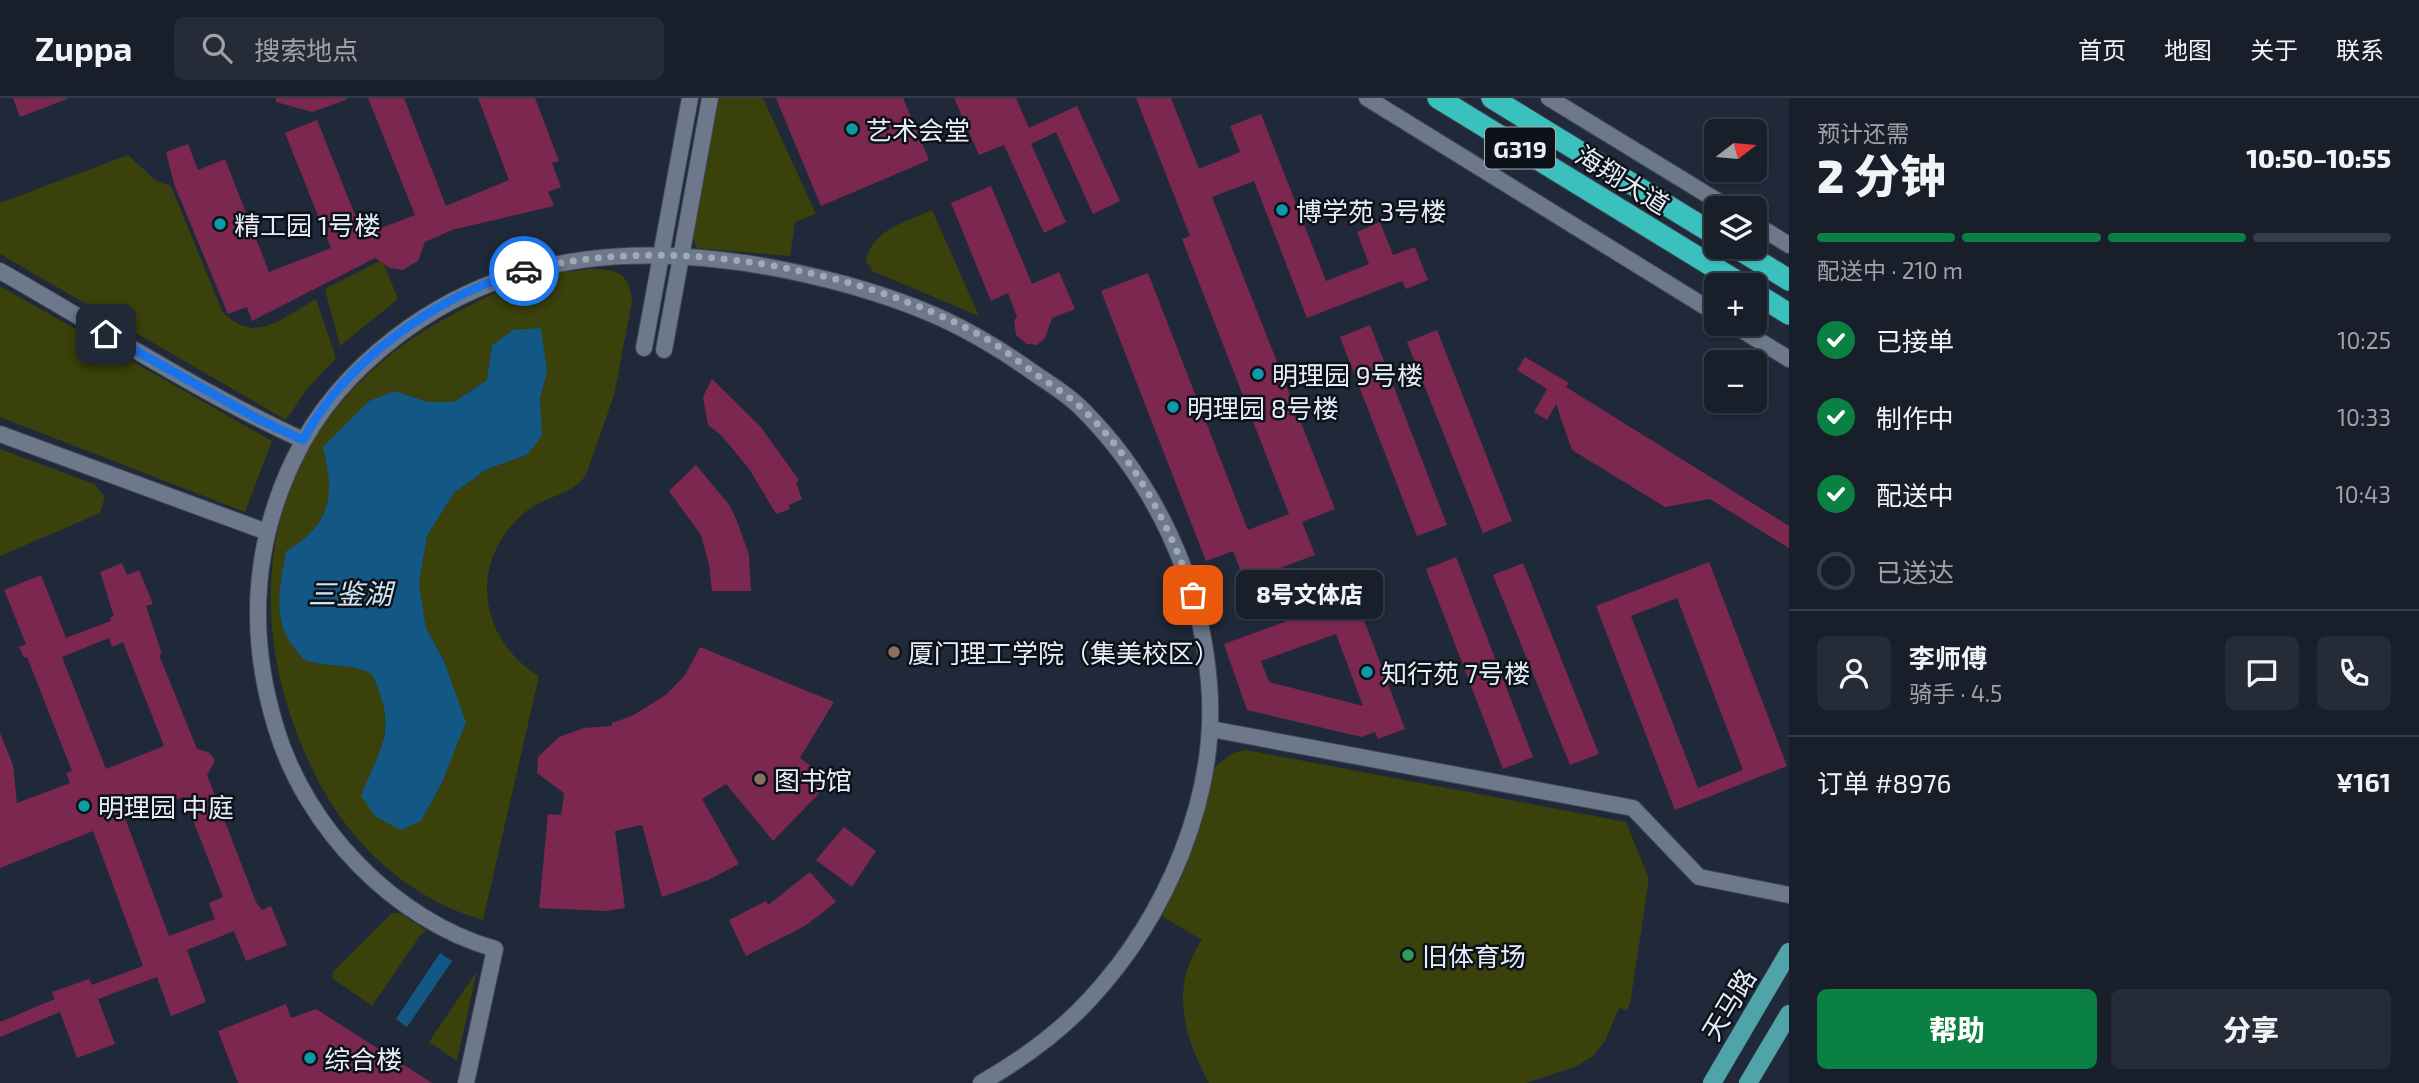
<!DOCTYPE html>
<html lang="zh">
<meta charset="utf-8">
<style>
:root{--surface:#181f2b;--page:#252c37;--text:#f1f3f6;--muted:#9fa2a9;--line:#363d47;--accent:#0b8043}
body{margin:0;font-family:"Exo 2","Noto Sans SC",sans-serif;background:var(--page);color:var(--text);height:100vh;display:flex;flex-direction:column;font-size:26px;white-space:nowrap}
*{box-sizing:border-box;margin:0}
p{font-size:23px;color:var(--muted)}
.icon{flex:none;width:38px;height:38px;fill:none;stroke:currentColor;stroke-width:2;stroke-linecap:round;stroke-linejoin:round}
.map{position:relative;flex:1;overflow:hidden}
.drawer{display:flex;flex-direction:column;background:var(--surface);width:630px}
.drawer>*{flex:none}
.needle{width:46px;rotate:74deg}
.controls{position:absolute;left:1704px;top:21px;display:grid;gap:14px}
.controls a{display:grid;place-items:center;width:63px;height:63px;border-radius:10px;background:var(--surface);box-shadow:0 2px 5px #0004,0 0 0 2px var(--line);font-size:35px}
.pin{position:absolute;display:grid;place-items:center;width:60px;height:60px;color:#fff;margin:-30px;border-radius:14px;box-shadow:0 4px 10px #0006}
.courier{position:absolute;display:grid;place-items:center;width:70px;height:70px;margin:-35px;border:5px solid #1a73e8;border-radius:50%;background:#fff;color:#222;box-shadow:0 2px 9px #0007}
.bubble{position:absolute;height:49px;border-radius:10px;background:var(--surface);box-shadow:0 2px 5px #0004,0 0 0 2px var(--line);font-size:23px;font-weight:800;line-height:49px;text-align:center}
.head em{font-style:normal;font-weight:800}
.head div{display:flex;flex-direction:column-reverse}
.head{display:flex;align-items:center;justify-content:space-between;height:119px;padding:0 28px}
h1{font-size:46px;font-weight:800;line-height:52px}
.bar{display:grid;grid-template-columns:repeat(4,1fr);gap:10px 7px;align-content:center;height:84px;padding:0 28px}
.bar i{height:9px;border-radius:5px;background:var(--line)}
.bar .selected{background:var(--accent)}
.bar p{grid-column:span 4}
.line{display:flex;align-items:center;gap:18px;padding:0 28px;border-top:2px solid var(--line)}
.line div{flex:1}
.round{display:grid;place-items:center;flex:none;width:74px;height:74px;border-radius:10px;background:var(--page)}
ol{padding:0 28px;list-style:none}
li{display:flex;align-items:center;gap:21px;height:77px}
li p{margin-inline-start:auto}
li .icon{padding:7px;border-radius:50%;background:var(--accent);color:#fff;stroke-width:4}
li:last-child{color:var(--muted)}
li i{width:38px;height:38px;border:4px solid var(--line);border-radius:50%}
.button{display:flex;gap:14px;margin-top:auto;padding:14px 28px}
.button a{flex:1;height:80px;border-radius:10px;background:var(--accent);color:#fff;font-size:28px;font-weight:800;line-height:80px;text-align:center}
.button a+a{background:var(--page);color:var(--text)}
header{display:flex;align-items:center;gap:42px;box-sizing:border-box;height:98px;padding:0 35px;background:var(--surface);border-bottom:2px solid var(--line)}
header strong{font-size:33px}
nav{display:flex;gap:38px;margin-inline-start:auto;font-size:24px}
.search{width:490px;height:63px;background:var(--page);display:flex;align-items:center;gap:18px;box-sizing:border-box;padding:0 24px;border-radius:10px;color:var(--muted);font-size:26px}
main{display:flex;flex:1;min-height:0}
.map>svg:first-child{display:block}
.green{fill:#3b410a;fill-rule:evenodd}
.water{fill:#135785}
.building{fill:#7c2750;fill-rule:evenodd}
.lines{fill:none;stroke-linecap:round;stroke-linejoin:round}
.minor-casing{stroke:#3f4654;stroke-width:18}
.major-casing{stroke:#3f4654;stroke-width:19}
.highway-casing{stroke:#3f4654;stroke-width:23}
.minor{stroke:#6d788b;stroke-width:16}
.major{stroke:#4fa4a9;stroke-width:18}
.highway{stroke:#3bc1bd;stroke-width:21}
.done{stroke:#a2a9b6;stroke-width:7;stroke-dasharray:0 12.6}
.route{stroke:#1a73e8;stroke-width:9}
.culture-dot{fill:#0f9aa8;stroke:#0d1219;stroke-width:2.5}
.education-dot{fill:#8d6e63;stroke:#0d1219;stroke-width:2.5}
.leisure-dot{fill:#2e9e5b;stroke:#0d1219;stroke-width:2.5}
.labels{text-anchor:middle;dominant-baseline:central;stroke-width:5;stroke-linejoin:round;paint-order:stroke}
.shield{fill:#0d1219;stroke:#a6acb6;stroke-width:2}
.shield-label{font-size:24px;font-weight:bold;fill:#e8eef9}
.poi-label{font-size:26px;fill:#e8eef9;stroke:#0d1219;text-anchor:start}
.street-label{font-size:26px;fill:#e8eef9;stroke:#0d1219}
.water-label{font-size:28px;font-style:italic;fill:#d0e4f4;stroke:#0d1219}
</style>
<header>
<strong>Zuppa</strong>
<div class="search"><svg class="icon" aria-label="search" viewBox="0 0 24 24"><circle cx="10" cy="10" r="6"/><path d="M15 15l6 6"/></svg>搜索地点</div>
<nav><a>首页</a><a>地图</a><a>关于</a><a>联系</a></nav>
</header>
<main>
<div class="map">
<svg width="1789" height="985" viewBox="0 0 1789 985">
<rect width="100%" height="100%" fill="#202939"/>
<g class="green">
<path d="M 717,0 L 763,0 L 816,116 L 795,124 L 790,158 L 696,150 L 693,135 Z"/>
<path d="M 128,57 L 156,83 L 171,88 L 222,213 C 254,248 282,220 316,201 L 336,260 L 307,291 L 286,322 L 0,156 L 0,105 Z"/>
<path d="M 932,112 L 979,218 L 872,173 L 866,162 C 873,131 906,124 932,112 Z"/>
<path d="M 382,162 L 398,201 L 340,248 L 325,191 Z"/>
<path d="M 589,171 C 616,171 630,174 632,204 L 614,297 L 586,377 C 571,398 548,397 528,412 C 468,458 476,540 539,578 L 483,822 C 403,799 342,738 309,664 C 226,483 279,305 459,213 C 485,200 513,184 542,177 C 557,174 573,174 589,171 ZM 546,274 L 540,301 L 541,338 L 527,357 L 487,371 L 454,395 L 427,438 L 419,486 L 426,530 L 444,563 L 465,624 L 442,685 L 421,723 L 369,678 C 390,639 390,615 372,576 L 350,566 L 327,567 L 286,453 C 332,426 335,398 324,349 L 395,293 L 428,304 L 454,304 L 487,282 Z"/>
<path d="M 0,188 L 272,343 L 245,414 L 0,319 Z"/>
<path d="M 0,351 L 94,386 L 105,399 L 100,415 L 0,458 Z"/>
<path d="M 1246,652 L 1626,724 L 1649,781 L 1630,906 L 1627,912 L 1619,910 L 1605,943 L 1593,958 L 1577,968 L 1526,985 L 1209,985 C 1184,939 1169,889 1202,842 L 1162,818 L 1180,782 L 1213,670 L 1233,655 Z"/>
<path d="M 392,815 L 400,815 L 427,833 L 421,836 L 372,908 L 332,880 L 333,874 Z"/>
<path d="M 477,873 L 457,963 L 429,944 Z"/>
</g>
<g class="water">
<path d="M 541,230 L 547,274 L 540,301 L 542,338 L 527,357 L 487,371 L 454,395 L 427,438 L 419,486 L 426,530 L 444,563 L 466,624 L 442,685 L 421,723 L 401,732 L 376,719 L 361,698 C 382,645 398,634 372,576 C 347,564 332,570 308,563 C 302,561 300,557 296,552 C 271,523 280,488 286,453 C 332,426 335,397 323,349 L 369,303 L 395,293 L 428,304 L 454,304 L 487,282 L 492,247 L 513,232 Z"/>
<path d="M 440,855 L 452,863 L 407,929 L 396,921 Z"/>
</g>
<g class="building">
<path d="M 13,0 L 67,0 L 67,1 L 20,19 Z"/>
<path d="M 276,0 L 346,0 L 346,2 L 312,14 L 276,4 Z"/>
<path d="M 368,0 L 404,0 L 446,108 L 509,82 L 478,0 L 535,0 L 559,63 L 552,65 L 561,89 L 548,94 L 554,108 L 452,132 L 425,144 L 418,163 L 403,172 L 390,170 L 375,160 L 252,223 L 247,209 L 228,216 L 174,86 L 166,54 L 188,46 L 198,72 L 225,61 L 269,174 L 331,150 L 285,35 L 317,22 L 363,137 L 415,117 Z"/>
<path d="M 776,0 L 903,0 L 929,62 L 821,108 Z"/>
<path d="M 954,0 L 1016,0 L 1029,30 L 1077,8 L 1120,103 L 1093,116 L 1056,34 L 1031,46 L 1066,124 L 1044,135 L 1004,47 L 979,57 Z"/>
<path d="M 1136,0 L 1171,0 L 1199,71 L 1240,54 L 1230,28 L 1261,16 L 1326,183 L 1369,166 L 1357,134 L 1380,124 L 1393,157 L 1415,149 L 1428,182 L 1406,191 L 1402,183 L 1307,220 L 1254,83 L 1212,99 L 1335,411 L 1302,424 L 1315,457 L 1245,483 L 1233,453 L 1206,463 L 1101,193 L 1148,175 L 1248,432 L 1289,416 L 1182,141 L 1190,138 Z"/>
<path d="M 991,88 L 1032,186 L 1059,174 L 1075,211 L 1052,220 L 1045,240 L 1037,247 L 1027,246 L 1016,237 L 1014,223 L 1017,219 L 1008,195 L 991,203 L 951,105 Z"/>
<path d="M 1370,227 L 1447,427 L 1417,438 L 1340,239 Z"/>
<path d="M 1437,232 L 1512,423 L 1483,435 L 1407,244 Z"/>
<path d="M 1525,259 L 1569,285 L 1566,289 L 1789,428 L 1789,450 L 1710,401 L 1665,409 L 1572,352 L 1556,306 L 1547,322 L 1534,314 L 1547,291 L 1517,272 Z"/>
<path d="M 712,281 L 760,328 L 799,382 L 796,385 L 802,401 L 789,407 L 790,411 L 776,416 L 750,372 L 722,338 L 708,327 L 703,299 Z"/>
<path d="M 696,367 L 730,408 L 737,423 L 749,457 L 751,493 L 712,493 L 709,466 L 701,437 L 669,393 Z"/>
<path d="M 1456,459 L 1533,659 L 1503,671 L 1426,471 Z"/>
<path d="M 1709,464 L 1787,668 L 1675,712 L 1596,508 ZM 1677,500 L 1743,672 L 1698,690 L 1631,518 Z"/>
<path d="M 122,465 L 127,477 L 139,472 L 153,506 L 146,508 L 162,556 L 159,557 L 197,651 L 208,654 L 214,660 L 214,665 L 207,677 L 256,804 L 262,812 L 271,808 L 287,847 L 246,863 L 234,833 L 187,852 L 206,904 L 171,918 L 157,879 L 98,901 L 115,946 L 77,960 L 60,914 L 0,939 L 0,924 L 55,901 L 52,894 L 89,881 L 92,887 L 143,868 L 93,733 L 0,770 L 0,635 L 13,667 L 17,705 L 70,685 L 66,675 L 72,673 L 27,559 L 24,560 L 19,549 L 26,546 L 4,492 L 41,477 L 66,540 L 111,523 L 110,520 L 114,518 L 100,474 ZM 109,540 L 112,549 L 123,544 L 164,648 L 106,671 L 62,559 ZM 184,699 L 223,799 L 209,805 L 215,821 L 169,838 L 125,720 Z"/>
<path d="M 1523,465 L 1599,656 L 1570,667 L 1493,477 Z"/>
<path d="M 1355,498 L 1405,631 L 1378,641 L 1375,634 L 1362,639 L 1247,612 L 1224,546 ZM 1336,536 L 1363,608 L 1269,584 L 1261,563 Z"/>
<path d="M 700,549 L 834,604 L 800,660 L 831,683 L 773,743 L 726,686 L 702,701 L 739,766 L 708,782 L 662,799 L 642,727 L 615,733 L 625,810 L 606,813 L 539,810 L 548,716 L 561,717 L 564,695 L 537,675 L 538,659 L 559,639 L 584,630 L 612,628 L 612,625 L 632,618 L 667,596 L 685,577 Z"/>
<path d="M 844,729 L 876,753 L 852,789 L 816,762 Z"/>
<path d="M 810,774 L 836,804 L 805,828 L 746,858 L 729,822 L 766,803 L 768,807 Z"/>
<path d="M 286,906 L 291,920 L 316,911 L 432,985 L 238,985 L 218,933 Z"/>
</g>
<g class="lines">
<defs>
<g id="minor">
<path d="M 1367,0 L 1717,216"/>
<path d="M 1549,0 L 1729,110"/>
<path d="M 1755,126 L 1789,147"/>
<path d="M 0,173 C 101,230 198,294 303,342"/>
<path d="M 1732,226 L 1789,261"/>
<path d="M 644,250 L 690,0"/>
<path d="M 664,252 L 710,0"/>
<path d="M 0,336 L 267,434"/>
<path d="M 1211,631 L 1633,710 L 1699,779 L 1789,797"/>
<path d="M 466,985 L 495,851 C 394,822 306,730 276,630 C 248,539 252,448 294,361 C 317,313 353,272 396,239 C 530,136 693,145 848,187 C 922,208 971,230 1034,275 C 1050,286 1067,296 1080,309 C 1154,382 1201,482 1209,585 C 1219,698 1166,819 1090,901 C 1059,935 1021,962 981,985"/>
</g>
<g id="major">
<path d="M 1712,985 L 1789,854"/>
<path d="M 1748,985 L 1789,916"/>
</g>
<g id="highway">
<path d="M 1438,0 L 1743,187"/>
<path d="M 1492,0 L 1717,138"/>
<path d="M 1735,149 L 1789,182"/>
<path d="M 1755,195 L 1789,216"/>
</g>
</defs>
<use href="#minor" class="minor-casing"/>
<use href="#major" class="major-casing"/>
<use href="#highway" class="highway-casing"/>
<use href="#minor" class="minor"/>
<use href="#major" class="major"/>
<use href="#highway" class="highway"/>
</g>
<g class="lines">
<path class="done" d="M 524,173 C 665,135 859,169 985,240 C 1004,251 1020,265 1037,277 C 1050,286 1064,295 1076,305 C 1132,355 1170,426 1193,497"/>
<path class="route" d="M 106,236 L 258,321 L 303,342 C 345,263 439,196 524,173"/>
</g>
<g class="culture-dot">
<circle cx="852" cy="31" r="7"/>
<circle cx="1282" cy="112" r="7"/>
<circle cx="220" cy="126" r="7"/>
<circle cx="1258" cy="276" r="7"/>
<circle cx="1173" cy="309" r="7"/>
<circle cx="1367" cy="574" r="7"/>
<circle cx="84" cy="708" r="7"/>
<circle cx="310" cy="960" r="7"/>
</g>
<g class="education-dot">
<circle cx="894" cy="554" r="7"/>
<circle cx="760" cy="681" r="7"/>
</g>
<circle class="leisure-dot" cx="1408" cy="857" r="7"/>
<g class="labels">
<rect class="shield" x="1485" y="29.5" width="70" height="41" rx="5"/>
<g class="shield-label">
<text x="1520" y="50">G319</text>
</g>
<g class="poi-label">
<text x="866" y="31">艺术会堂</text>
<text x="1296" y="112">博学苑 3号楼</text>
<text x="234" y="126">精工园 1号楼</text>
<text x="1272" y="276">明理园 9号楼</text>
<text x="1187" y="309">明理园 8号楼</text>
<text x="908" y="554">厦门理工学院（集美校区）</text>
<text x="1381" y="574">知行苑 7号楼</text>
<text x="774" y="681">图书馆</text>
<text x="98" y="708">明理园 中庭</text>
<text x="1422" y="857">旧体育场</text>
<text x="324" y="960">综合楼</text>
</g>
<g class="street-label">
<text transform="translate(1623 81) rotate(32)">海翔大道</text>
<text transform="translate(1728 906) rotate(-59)">天马路</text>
</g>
<g class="water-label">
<text x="350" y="495">三鉴湖</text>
</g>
</g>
</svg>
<div class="controls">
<a><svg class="needle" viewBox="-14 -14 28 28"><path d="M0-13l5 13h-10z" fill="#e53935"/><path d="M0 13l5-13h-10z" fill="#9fa2a9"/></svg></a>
<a><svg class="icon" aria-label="layers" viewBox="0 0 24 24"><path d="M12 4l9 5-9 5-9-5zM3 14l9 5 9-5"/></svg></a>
<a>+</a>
<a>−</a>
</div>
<div class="pin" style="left:1193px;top:497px;background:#ea580c"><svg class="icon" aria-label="bag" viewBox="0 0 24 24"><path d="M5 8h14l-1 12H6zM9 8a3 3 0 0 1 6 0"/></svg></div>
<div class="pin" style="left:106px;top:236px;background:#1f2937"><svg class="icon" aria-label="home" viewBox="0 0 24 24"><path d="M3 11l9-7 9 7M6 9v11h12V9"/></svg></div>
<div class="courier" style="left:524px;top:173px"><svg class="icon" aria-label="car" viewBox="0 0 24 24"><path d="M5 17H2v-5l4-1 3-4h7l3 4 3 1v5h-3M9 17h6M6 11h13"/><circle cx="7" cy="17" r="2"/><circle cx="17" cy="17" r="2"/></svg></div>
<div class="bubble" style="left:1236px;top:472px;width:147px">8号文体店</div>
</div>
<section class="drawer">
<div class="head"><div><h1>2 分钟</h1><p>预计还需</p></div><em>10:50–10:55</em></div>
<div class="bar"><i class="selected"></i><i class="selected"></i><i class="selected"></i><i></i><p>配送中 · 210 m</p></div>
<ol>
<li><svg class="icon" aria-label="check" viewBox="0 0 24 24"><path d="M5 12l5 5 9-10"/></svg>已接单<p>10:25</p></li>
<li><svg class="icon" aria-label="check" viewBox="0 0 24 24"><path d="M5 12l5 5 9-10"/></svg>制作中<p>10:33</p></li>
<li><svg class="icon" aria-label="check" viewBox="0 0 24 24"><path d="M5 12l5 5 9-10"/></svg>配送中<p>10:43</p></li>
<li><i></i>已送达</li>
</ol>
<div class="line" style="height:126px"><a class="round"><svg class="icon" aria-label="person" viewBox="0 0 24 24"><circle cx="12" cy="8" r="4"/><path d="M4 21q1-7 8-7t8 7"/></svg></a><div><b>李师傅</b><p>骑手 · 4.5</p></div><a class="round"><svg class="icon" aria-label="chat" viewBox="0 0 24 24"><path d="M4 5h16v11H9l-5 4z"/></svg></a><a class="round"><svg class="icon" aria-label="phone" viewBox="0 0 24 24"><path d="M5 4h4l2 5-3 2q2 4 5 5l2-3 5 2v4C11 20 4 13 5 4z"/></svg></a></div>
<div class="line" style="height:91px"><div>订单 #8976</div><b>¥161</b></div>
<div class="button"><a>帮助</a><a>分享</a></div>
</section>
</main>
